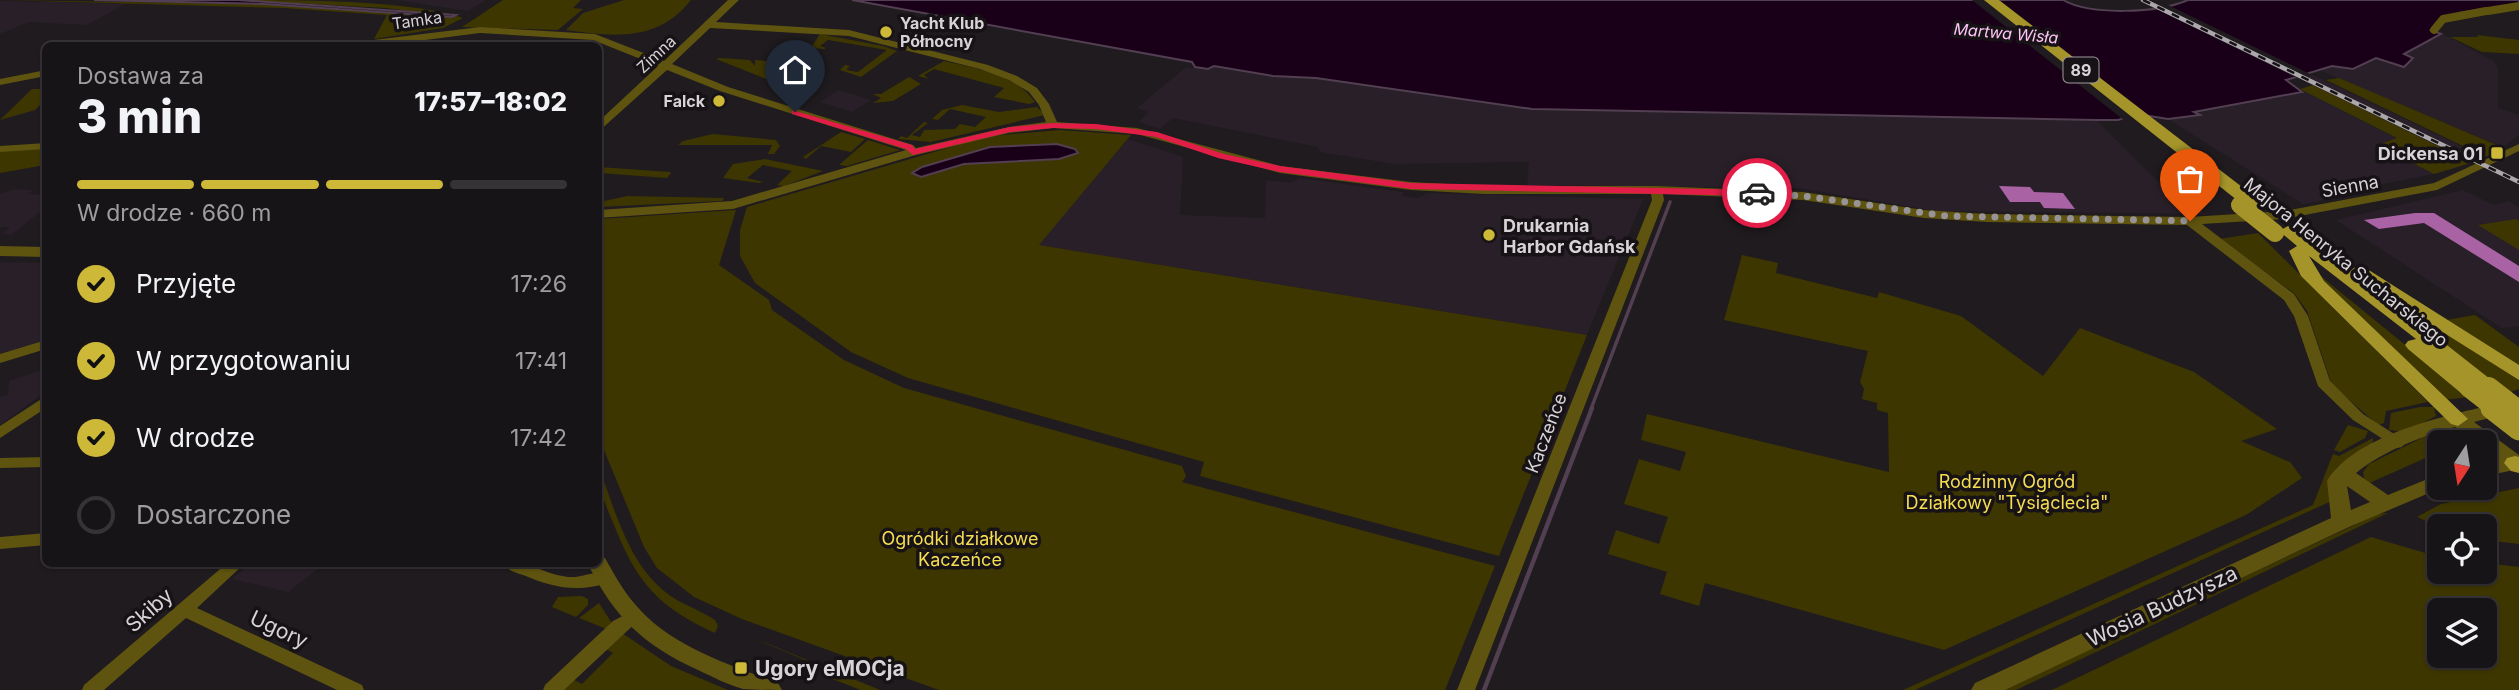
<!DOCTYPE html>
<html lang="pl">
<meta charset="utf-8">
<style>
:root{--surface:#171417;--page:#242124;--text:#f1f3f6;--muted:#9e9ea1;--line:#363336;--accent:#ceb837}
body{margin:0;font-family:Inter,sans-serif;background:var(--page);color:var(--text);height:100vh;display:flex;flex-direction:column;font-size:26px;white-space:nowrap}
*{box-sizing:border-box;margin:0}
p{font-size:23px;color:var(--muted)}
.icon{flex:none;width:38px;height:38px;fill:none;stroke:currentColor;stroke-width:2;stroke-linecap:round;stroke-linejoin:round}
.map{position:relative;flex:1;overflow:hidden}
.drawer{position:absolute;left:42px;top:42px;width:560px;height:525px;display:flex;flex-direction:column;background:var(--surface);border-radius:10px;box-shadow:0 2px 5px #0004,0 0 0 2px var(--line)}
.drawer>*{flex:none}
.needle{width:46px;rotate:192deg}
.controls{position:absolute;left:2427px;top:430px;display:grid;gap:14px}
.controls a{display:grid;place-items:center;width:70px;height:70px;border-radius:10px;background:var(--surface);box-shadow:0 2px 5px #0004,0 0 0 2px var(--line);font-size:35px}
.pin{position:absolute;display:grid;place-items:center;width:60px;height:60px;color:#fff;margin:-72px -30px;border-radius:50% 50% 50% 0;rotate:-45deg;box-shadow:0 0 7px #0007}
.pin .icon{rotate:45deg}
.courier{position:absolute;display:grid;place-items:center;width:70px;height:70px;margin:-35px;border:5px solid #e11d48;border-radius:50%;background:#fff;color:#222;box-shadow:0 2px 9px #0007}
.summary em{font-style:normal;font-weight:800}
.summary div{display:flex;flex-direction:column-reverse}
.summary{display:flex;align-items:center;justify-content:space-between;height:119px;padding:0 35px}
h1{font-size:46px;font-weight:800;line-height:52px}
.bar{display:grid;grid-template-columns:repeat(4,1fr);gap:10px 7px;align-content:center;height:84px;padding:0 35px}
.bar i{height:9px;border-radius:5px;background:var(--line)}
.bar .active{background:var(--accent)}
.bar p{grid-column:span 4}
ol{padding:0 35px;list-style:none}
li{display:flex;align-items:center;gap:21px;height:77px}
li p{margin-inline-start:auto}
li .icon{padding:7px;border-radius:50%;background:var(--accent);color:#111;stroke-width:4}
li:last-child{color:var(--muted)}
li i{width:38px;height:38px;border:4px solid var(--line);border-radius:50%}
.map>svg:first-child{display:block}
.built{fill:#291f28}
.green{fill:#3e3600;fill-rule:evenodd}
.water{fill:#190018;stroke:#523f51;stroke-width:2}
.pier{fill:#1f1b1f}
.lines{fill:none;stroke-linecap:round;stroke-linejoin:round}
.stream-far1{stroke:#523f51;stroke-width:3.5}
.stream{stroke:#523f51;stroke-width:4.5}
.building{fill:#a962a4}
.pedestrian{stroke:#5e530f;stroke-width:8}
.minor{fill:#5e530f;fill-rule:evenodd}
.tertiary{fill:#5e530f;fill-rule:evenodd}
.trunk{fill:#a5942a;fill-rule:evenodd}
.rail-casing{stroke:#aba7ab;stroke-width:4.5}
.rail{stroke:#161216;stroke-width:2.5;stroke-dasharray:8;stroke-linecap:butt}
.trunk-bridge-far1{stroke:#a5942a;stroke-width:18}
.trunk-bridge{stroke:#a5942a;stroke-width:23}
.route{fill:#e11d48}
.done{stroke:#979396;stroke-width:7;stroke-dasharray:0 12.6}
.poi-dot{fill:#ceb837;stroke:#161216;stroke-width:2.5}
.labels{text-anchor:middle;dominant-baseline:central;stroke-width:7;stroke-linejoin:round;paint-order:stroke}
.far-street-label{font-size:16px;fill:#d7d3d6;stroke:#161216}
.far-poi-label{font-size:16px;font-weight:bold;fill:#d7d3d6;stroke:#161216;text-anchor:start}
.far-water-label{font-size:16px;font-style:italic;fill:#fec4f8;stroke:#161216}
.shield{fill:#161216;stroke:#9d999c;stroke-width:2}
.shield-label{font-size:16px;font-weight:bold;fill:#d7d3d6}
.poi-label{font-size:18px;font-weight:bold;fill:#d7d3d6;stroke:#161216;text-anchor:end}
.street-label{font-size:18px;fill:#d7d3d6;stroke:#161216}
.park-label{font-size:18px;fill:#f5dd51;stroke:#161216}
.near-street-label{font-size:21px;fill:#d7d3d6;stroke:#161216}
.near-poi-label{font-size:21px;font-weight:bold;fill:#d7d3d6;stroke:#161216;text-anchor:start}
</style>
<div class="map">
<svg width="2519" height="690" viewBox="0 0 2519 690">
<rect width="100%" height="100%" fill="#1f1b1f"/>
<g class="built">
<path d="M 397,0 L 486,0 L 468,11 Z"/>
<path d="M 0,1 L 52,2 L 125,4 L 87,25 L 29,22 L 0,34 Z"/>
<path d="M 2441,33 L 2494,61 L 2498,68 L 2498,108 L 2519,115 L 2519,135 L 2503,147 L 2321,71 L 2332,66 L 2353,69 L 2376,58 L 2407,62 L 2412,60 L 2403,54 Z"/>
<path d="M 1214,66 L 1273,76 L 1316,78 L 1532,109 L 2096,120 L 2168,191 L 2179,191 L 2205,214 L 1936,211 L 1798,188 L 1527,185 L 1529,162 L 1394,164 L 1320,152 L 1318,147 L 1173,118 L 1160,129 L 1139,122 L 1148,112 L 1137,108 L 1186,67 L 1207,70 Z"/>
<path d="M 2313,75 L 2328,82 L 2480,155 L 2468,161 L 2298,78 Z"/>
<path d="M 839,90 L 871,100 L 852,112 L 820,102 Z"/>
<path d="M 2305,91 L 2398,139 L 2379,145 L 2434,174 L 2337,193 L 2341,197 L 2303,204 L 2168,119 Z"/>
<path d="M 1128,139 L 1183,157 L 1180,215 L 1265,218 L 1266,180 L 1291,183 L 1299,178 L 1403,192 L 1402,196 L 1418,198 L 1427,193 L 1643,199 L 1587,335 L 1038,245 Z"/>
<path d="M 14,189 L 33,190 L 28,194 L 45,195 L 45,208 L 11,235 L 1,234 L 10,227 L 0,227 L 0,194 Z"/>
<path d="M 2463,190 L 2494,205 L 2508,201 L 2519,207 L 2519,326 L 2502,328 L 2336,220 Z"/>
<path d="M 0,262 L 46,263 L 45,340 L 0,354 Z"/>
<path d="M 45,369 L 45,392 L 0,425 L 0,397 L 8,394 L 9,381 Z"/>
<path d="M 250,564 L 293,564 L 319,568 L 288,592 L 232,579 Z"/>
</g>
<g class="green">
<path d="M 0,0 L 264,4 L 452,17 L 386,8 L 235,0 C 297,0 411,0 463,18 L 443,28 L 374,39 L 387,15 L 283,8 Z"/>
<path d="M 503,0 L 581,0 L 573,8 L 583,9 L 558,30 L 462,27 Z"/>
<path d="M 624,0 L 691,0 C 658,42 614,37 566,30 L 583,13 Z"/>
<path d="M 820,34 L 883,46 L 897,51 L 861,77 L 840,70 L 845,65 L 850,66 L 846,70 L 858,72 L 887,50 L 828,40 L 820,46 L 826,48 L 824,49 L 811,48 Z"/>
<path d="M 2477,35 L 2519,40 L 2519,54 L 2482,52 L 2450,37 L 2478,37 Z"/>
<path d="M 720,58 L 750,60 L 755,66 L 755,60 L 777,62 L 772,65 L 783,63 L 789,71 L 778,73 L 769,80 L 716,59 Z"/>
<path d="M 944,61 C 974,68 1016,74 1035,102 L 1029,104 L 994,97 L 1004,88 L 934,69 L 924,75 L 929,79 L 918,76 Z"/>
<path d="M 909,77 L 921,84 L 893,101 L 873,103 L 881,98 L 873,94 L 881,94 Z"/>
<path d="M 2339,78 L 2504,148 L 2485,157 L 2482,155 L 2486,151 L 2473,143 L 2463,146 L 2326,80 Z"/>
<path d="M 2313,85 L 2450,152 L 2440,156 L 2471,163 L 2434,174 L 2378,145 L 2397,138 L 2300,89 Z"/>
<path d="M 32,89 L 45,89 L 45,100 L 35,110 L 0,120 Z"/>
<path d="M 962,105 L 999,112 L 1037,107 L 1045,115 L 931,142 L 898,139 L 901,136 L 907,138 L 924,122 L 928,123 L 912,135 L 920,137 L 924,130 L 955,129 L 960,124 L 975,127 L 986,117 L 950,109 L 938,120 L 932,119 L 942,110 Z"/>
<path d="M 1060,130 L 1131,135 L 1039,245 L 1587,335 L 1499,556 L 1200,476 L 1204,462 L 908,378 L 851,352 L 755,283 L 740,256 L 740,230 L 747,207 L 961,144 L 1002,135 Z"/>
<path d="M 841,132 L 865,139 L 851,152 L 821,146 L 806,159 L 803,157 Z"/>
<path d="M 713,134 L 776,140 L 780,146 L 774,154 L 768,154 L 772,145 L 678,145 L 683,141 Z"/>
<path d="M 868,140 L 900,150 L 847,166 L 839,165 Z"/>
<path d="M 45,148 L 45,165 L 0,173 L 0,151 Z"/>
<path d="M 765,159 L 823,171 L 784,186 L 777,185 L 792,171 L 763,165 L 747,178 L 763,182 L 759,183 L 723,178 L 733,164 Z"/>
<path d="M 599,167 L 670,172 L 671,173 L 667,178 L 599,173 Z"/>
<path d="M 628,196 L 724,198 L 722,201 L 599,207 L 599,202 Z"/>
<path d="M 736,210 L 719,265 L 769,300 L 772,310 L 844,360 L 904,388 L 1182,466 L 1186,476 L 1182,482 L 1495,566 L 1445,690 L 939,690 L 742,619 L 694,597 L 657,568 L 644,547 L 599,438 L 599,219 Z"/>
<path d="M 2516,219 L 2519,221 L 2519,250 L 2478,225 Z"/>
<path d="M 2258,233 L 2428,402 L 2386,411 L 2384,423 L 2378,425 L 2332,385 L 2307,311 L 2294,293 L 2219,239 Z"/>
<path d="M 1742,255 L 1778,263 L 1776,273 L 1877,298 L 1879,292 L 1961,316 L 2043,376 L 2080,328 L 2194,372 L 2277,429 L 2241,441 L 2290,462 L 2302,478 L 2246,515 L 1944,650 L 1705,583 L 1699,606 L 1660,594 L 1667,572 L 1608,554 L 1616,530 L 1659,544 L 1668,517 L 1624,504 L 1639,459 L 1680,471 L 1686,452 L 1641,440 L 1647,414 L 1889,472 L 1888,413 L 1877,410 L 1877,403 L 1862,399 L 1864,389 L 1860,382 L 1868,351 L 1724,320 Z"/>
<path d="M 2343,267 L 2519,379 L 2519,389 L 2508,393 Z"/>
<path d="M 2313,271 L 2317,273 L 2469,397 L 2444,400 Z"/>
<path d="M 2475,315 L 2519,347 L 2519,367 L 2446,320 Z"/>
<path d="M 2420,407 L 2434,407 L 2436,416 L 2405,432 L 2389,430 L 2391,413 Z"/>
<path d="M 2348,425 L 2368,431 L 2365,438 L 2340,452 L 2334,450 Z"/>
<path d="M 2460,427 L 2475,440 L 2440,443 L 2439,452 L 2365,485 L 2363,472 L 2369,464 L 2424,437 Z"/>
<path d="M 2373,438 L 2372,448 L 2337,467 L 2333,478 L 2336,499 L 1915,690 L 1903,690 L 2313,505 L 2333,454 L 2339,456 Z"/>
<path d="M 599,468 C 617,515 629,567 672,597 C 686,606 702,611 715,620 L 718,626 L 715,633 C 658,607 637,583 614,525 C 606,506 598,489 599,468 Z"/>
<path d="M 2519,488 L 2519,544 L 2485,540 L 2485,527 L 2440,527 L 2417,517 L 2441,504 Z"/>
<path d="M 2388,513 L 2016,690 L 2002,690 L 2378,514 Z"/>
<path d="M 2371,537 L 2439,557 L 2440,572 L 2485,572 L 2485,563 L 2519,567 L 2519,690 L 2052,690 ZM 2440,611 L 2485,611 L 2485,656 L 2440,656 Z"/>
<path d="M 582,596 L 588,599 L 588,605 L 576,617 L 552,607 L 558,597 Z"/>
<path d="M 599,603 L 613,625 L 609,630 L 579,618 Z"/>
<path d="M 619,631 L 671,666 L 728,690 L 557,690 L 570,678 L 582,684 L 613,653 L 602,647 Z"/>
<path d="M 737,631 L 880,690 L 861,690 L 827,677 L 831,671 Z"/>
</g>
<g class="water">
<path d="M 94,0 L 238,0 L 456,15 L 452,17 L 264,4 Z"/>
<path d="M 852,0 L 2063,0 C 2091,16 2158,13 2188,0 L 2519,0 L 2519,5 L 2459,13 L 2431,30 L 2441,34 L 2404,54 L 2413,58 L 2404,67 L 2376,58 L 2353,69 L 2332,66 L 2286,80 L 2302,92 L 2194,112 L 2200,115 L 2168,119 L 2137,114 L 2118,120 L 2096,120 L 1532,109 L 1316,78 L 1273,76 L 1214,66 L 1208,69 L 1195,67 L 1192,62 Z"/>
<path d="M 1057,144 L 1075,149 L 1078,153 L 1059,159 L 964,164 L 921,177 L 912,173 L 922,167 L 990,147 Z"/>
</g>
<g class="pier">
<path d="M 1972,0 L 1999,0 L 2155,121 L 2137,118 L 2125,121 Z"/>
<path d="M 2164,3 L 2312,75 L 2297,78 L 2150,6 Z"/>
</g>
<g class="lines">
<path class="stream-far1" d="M 1591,409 L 1670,202"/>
<path class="stream" d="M 1484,690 L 1592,408"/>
</g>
<g class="building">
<path d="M 1999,186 L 2030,187 L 2034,192 L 2063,193 L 2075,209 L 2044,208 L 2040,202 L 2010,202 Z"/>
<path d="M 2415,213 L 2434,213 L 2519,266 L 2519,282 L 2424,223 L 2379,229 L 2364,220 Z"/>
</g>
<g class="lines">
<g class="pedestrian">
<path d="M 2488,11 L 2519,6"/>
<path d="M 2434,30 L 2443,19 L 2486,11"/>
</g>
<g class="minor">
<path d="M 728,0 L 739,0 L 716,22 L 849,30 L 988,65 L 1017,76 L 1037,88 L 1049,104 L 1057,122 L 1137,128 L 1280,166 L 1411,182 L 1484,186 L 1657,186 L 1803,192 L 1924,210 L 1987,214 L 2190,217 L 2284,211 L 2434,183 L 2519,144 L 2519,151 L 2437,190 L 2284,219 L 2202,224 L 2294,294 L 2308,316 L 2330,381 L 2363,414 L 2402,439 L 2405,443 L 2402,447 L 2397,448 L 2353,420 L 2318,386 L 2294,316 L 2284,300 L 2187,225 L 1987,222 L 1924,218 L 1803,200 L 1663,194 L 1664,200 L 1475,690 L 1457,690 L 1652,200 L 1651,194 L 1484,194 L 1411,190 L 1280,173 L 1137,134 L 1053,128 L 1009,133 L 916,155 L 733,209 L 598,218 L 598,210 L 732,201 L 906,150 L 720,91 L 667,70 L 598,132 L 598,122 L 658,66 L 593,40 L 480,33 L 378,46 L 344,46 L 349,43 L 480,27 L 595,34 L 664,61 ZM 710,28 L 849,36 L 980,69 L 1009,80 L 1029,92 L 1039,105 L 1046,122 L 1009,127 L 916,148 L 913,145 L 728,87 L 672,64 Z"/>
<path d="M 46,70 L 46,76 L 0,85 L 0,79 Z"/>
<path d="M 46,143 L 46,149 L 0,152 L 0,146 Z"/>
<path d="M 46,340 L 46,349 L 0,363 L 0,354 Z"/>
<path d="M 46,396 L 46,408 L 0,438 L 0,426 Z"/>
<path d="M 46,457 L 46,467 L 0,468 L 0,458 Z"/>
<path d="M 46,533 L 46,545 L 0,549 L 0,537 Z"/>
<path d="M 226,564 L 244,564 L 197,608 L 362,685 L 364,690 L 337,690 L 186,618 L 104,690 L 82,690 L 84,685 Z"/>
<path d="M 504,564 C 533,561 542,574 568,577 C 582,578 598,569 611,574 L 613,578 L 611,582 C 578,593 554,588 523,575 C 515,572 508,571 504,564 Z"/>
<path d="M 632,611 L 638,613 L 641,618 L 564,690 L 543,690 L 545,685 L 613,621 Z"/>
</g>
<g class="tertiary">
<path d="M 0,246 L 46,247 L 46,257 L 0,256 Z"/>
<path d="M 2505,402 L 2514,408 L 2512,412 L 2474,422 L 2519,455 L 2519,469 L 2485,476 L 2485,462 L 2498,460 L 2485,450 L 2485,443 L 2476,443 L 2455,427 C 2420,437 2385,450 2356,473 L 2388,495 L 2440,474 L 2441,488 L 2349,527 L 2005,690 L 1971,690 L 1975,683 L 2331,518 L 2327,481 C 2356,433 2453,414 2505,402 ZM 2347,486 L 2370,502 L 2351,510 Z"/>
<path d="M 598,555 L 605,558 C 614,574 622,589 634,603 C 669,646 728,664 778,683 L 782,690 C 770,690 755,690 743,689 C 728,685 713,677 698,670 C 643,645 614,617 588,564 L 598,564 Z"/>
</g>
<g class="trunk">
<path d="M 1984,0 L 1999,0 L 2259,200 L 2261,204 L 2259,208 L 2247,208 Z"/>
<path d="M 2288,226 L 2350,270 L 2358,266 L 2364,267 L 2519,365 L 2519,380 L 2382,294 L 2499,386 L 2489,392 L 2477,387 L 2475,393 L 2461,393 L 2408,349 L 2405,345 L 2408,341 L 2416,339 L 2309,256 L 2324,281 L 2468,419 L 2458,426 L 2451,424 L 2301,276 L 2289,251 L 2297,246 L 2279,231 Z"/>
<path d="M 2515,456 L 2519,457 L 2519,473 L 2511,471 L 2504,463 L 2507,458 Z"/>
</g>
<defs>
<path id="rail" d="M 2143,0 L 2519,182"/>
</defs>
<use href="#rail" class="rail-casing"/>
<use href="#rail" class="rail"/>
<g class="trunk-bridge-far1">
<path d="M 2240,205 L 2275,233"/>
<path d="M 2489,386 L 2519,409"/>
<path d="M 2468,388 L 2495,409"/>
</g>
<path class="trunk-bridge" d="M 2492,408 L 2519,429"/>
</g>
<path class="route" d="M 792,110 L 912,145 L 915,149 L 1010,127 L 1053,123 L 1096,124 L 1157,132 L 1224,154 L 1280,166 L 1411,183 L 1757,190 L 1762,193 L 1757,196 L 1411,189 L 1280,172 L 1218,158 L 1156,137 L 1096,129 L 1053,128 L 1010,132 L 913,155 L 906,149 L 792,114 Z"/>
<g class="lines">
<path class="done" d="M 1757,193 L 1803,196 L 1947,216 L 2190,221"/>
</g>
<g class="poi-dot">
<circle cx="886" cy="32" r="7"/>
<circle cx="719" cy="101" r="7"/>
<rect x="2490" y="146" width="14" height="14" rx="3.5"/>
<circle cx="1489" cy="235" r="7"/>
<rect x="734" y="661" width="14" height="14" rx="3.5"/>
</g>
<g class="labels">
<g class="far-street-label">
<text transform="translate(417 20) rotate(-8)">Tamka</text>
<text transform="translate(656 54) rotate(-43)">Zimna</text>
</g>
<g class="far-poi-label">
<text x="900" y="23">Yacht Klub<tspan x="900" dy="18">Północny</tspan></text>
<text x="705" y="101" text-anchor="end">Falck</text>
</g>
<g class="far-water-label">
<text transform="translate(2006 33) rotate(5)">Martwa Wisła</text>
</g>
<rect class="shield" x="2063.5" y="57.5" width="35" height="25" rx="5"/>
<g class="shield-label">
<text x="2081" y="70">89</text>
</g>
<g class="poi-label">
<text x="2483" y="153">Dickensa 01</text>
<text x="1503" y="225" text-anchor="start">Drukarnia<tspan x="1503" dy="21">Harbor Gdańsk</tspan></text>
</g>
<g class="street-label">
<text transform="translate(2350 186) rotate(-10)">Sienna</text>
<text transform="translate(2346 262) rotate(39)">Majora Henryka Sucharskiego</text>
<text transform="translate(1546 433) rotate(-69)">Kaczeńce</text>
</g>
<g class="park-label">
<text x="2007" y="481">Rodzinny Ogród<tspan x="2007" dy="21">Działkowy "Tysiąclecia"</tspan></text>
<text x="960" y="538">Ogródki działkowe<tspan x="960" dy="21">Kaczeńce</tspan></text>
</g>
<g class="near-street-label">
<text transform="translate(2162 606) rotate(-25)">Wosia Budzysza</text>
<text transform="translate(149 610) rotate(-41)">Skiby</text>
<text transform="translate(279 629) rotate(25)">Ugory</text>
</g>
<g class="near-poi-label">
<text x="755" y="668">Ugory eMOCja</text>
</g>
</g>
</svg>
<div class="controls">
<a><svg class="needle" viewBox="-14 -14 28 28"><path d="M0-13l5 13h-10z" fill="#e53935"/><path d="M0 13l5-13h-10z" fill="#9e9ea1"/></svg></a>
<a><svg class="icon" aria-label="locate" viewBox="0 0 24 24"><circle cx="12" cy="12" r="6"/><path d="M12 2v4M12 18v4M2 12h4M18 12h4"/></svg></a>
<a><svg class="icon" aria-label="layers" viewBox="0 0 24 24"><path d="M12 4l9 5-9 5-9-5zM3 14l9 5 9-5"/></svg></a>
</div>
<div class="pin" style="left:2190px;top:221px;background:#ea580c"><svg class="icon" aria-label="bag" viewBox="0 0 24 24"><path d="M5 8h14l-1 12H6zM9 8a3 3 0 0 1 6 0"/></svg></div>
<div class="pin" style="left:795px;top:112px;background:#1f2937"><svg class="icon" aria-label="home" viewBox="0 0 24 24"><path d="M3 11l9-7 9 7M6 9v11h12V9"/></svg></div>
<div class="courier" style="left:1757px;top:193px"><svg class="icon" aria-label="car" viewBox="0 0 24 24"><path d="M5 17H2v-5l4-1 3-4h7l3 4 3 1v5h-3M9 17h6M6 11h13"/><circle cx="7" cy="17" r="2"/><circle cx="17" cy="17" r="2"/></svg></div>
<section class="drawer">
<div class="summary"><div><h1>3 min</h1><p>Dostawa za</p></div><em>17:57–18:02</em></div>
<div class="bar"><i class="active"></i><i class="active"></i><i class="active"></i><i></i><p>W drodze · 660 m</p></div>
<ol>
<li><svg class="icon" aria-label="check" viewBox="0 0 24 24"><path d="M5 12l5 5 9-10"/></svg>Przyjęte<p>17:26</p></li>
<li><svg class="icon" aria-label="check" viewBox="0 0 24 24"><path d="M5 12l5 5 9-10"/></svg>W przygotowaniu<p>17:41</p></li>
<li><svg class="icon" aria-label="check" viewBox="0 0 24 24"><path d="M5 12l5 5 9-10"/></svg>W drodze<p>17:42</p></li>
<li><i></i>Dostarczone</li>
</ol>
</section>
</div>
